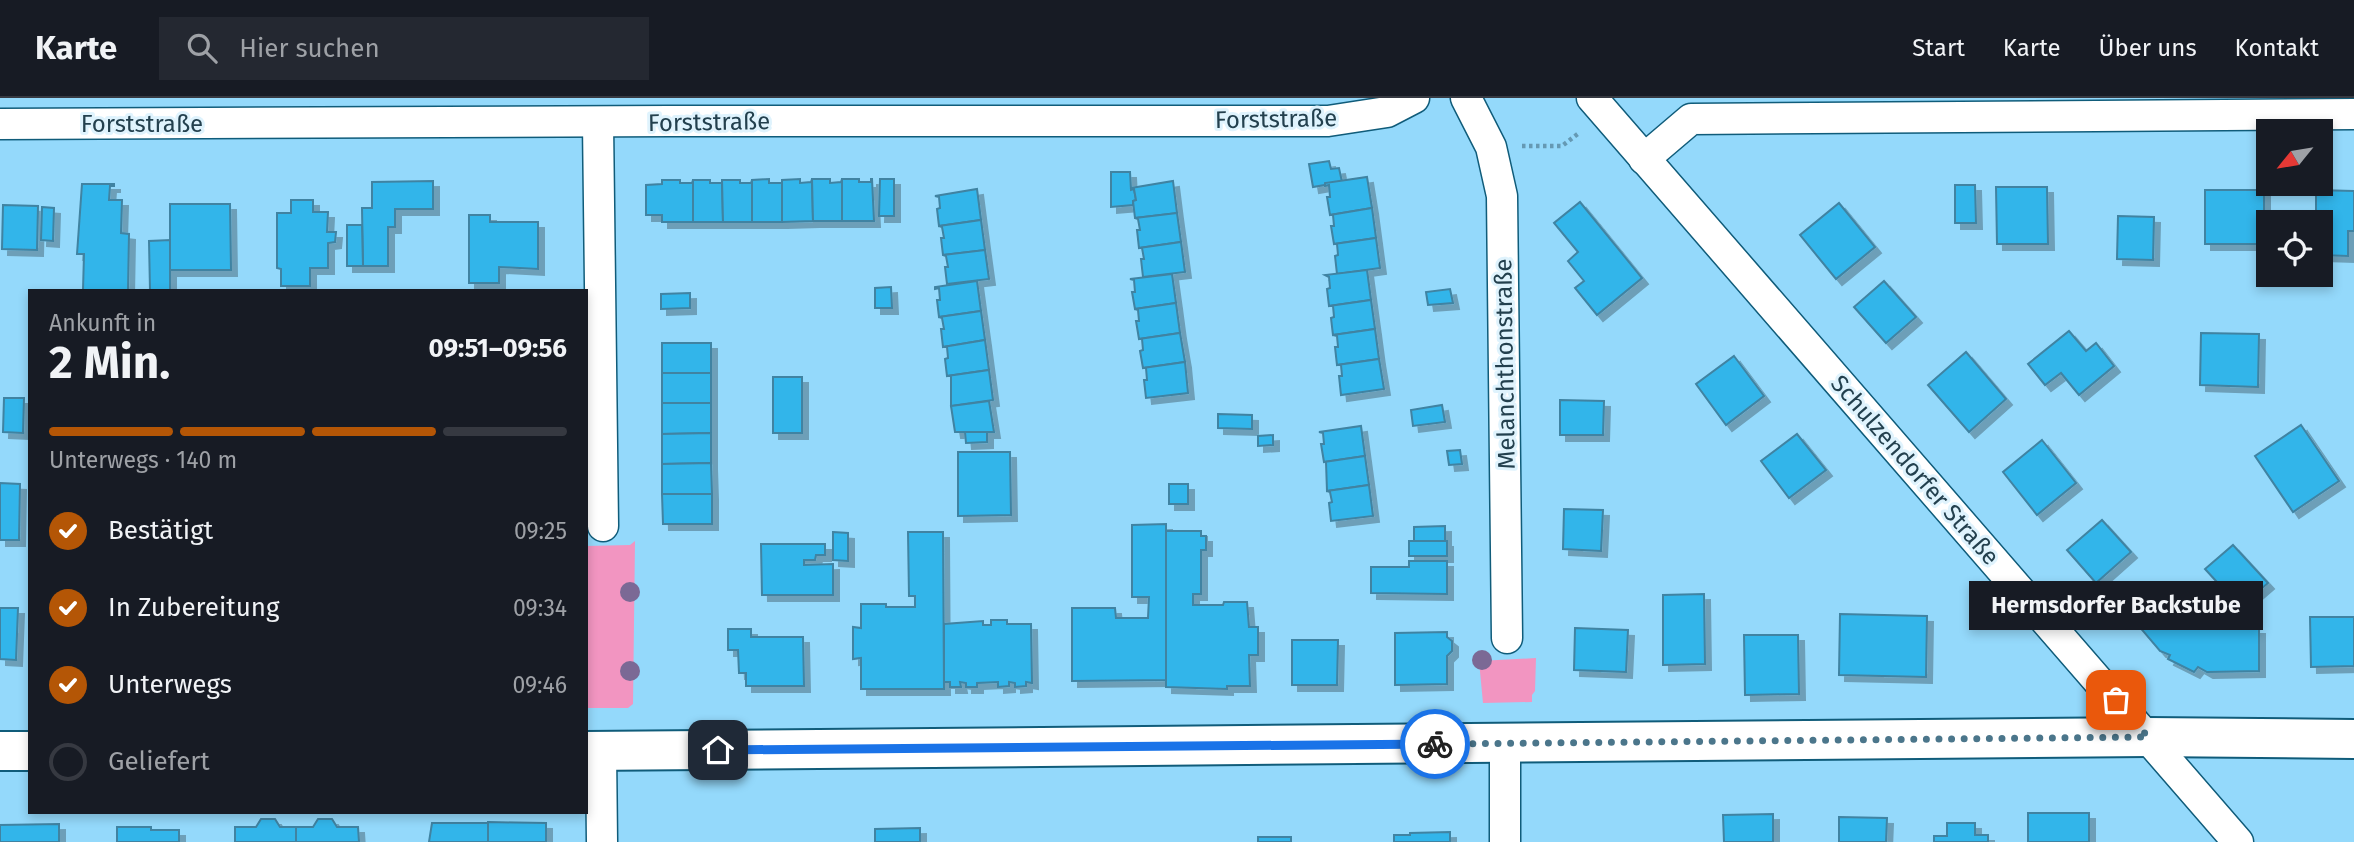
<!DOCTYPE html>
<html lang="de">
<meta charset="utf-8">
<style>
:root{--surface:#171b24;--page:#242831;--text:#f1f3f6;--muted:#9ea1a6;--line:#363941;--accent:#b45606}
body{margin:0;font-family:"Fira Sans",sans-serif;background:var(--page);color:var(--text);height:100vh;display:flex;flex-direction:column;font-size:26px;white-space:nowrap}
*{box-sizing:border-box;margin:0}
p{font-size:23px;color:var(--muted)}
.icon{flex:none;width:38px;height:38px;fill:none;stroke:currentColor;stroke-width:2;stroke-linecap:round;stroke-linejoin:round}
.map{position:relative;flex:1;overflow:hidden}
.drawer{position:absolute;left:28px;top:191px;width:560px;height:525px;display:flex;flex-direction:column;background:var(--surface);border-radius:0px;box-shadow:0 4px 10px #0003}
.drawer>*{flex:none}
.needle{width:46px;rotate:240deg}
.buttons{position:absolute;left:2256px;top:21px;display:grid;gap:14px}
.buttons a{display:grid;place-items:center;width:77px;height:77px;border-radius:0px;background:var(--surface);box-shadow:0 4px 10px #0003;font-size:35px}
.pin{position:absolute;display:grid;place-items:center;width:60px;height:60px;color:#fff;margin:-30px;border-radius:14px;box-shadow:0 4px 10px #0006}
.courier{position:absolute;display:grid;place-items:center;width:70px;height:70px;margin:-35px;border:5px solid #1a73e8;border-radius:50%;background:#fff;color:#222;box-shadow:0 2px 9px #0007}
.bubble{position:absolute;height:49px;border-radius:0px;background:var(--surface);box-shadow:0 4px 10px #0003;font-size:23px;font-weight:700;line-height:49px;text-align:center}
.summary em{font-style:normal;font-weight:700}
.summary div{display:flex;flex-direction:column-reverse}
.summary{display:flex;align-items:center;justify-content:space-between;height:119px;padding:0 21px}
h1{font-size:46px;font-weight:700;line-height:52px}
.bar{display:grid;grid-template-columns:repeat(4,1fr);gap:10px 7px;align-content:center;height:84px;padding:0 21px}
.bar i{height:9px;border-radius:5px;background:var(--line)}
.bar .active{background:var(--accent)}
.bar p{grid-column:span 4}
ol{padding:0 21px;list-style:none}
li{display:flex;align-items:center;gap:21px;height:77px}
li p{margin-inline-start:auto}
li .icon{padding:7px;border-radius:50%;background:var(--accent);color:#fff;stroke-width:4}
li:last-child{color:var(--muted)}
li i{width:38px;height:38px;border:4px solid var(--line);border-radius:50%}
header{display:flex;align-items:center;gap:42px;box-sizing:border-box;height:98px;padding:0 35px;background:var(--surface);border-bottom:2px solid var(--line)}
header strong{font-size:33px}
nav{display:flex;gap:38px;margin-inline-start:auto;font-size:24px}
.search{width:490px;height:63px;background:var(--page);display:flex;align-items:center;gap:18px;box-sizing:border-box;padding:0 24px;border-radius:0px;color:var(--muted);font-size:26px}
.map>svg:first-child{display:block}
.green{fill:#f295c1}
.building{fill:#33b5ea;stroke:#3f83a2;stroke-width:2;filter:url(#shadow)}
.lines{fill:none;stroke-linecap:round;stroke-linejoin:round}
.minor-casing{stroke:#105c7a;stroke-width:33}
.secondary-casing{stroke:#105c7a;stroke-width:42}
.path{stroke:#6599b3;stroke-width:4.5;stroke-dasharray:3.5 3.5;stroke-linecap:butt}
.minor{stroke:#fff;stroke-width:30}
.secondary{stroke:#fff;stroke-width:38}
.tree{fill:#7b6995}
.done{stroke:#4b768b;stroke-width:7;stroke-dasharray:0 12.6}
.route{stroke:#1a73e8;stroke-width:9}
.labels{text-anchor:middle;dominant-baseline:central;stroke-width:6;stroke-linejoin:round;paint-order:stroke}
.street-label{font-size:24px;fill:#23404e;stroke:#dff3fd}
</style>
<header>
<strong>Karte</strong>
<div class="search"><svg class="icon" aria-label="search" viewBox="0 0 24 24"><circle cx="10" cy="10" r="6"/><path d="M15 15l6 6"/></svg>Hier suchen</div>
<nav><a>Start</a><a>Karte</a><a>Über uns</a><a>Kontakt</a></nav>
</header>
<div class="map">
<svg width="2354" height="744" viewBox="0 0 2354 744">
<defs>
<filter id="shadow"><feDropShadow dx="6" dy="6" stdDeviation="0" flood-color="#0004"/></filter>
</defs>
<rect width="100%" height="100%" fill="#94d9fb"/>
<g class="green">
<path d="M 635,443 L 633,606 L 628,610 L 586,610 L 586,448 L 630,447 Z"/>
<path d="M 1536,560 L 1535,593 L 1532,597 L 1532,604 L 1483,605 L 1479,563 Z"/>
</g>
<g class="building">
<path d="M 1329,63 L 1331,71 L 1339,70 L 1342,84 L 1313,89 L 1309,66 Z"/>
<path d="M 1111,74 L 1130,74 L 1131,92 L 1134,91 L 1136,102 L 1133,103 L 1133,107 L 1111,109 Z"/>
<path d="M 1367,79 L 1372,110 L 1330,117 L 1327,99 L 1330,99 L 1329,87 L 1325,88 L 1325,85 Z"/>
<path d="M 769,81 L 769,85 L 782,85 L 782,124 L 752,124 L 752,82 Z"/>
<path d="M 800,81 L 800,85 L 811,84 L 812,81 L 813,123 L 782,124 L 782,82 Z"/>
<path d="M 812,81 L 830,81 L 830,85 L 841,84 L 842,81 L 842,123 L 813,123 Z"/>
<path d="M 842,81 L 859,81 L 859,84 L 871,84 L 871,81 L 872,81 L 874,123 L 842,123 Z"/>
<path d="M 880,81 L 894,81 L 894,118 L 879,118 Z"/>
<path d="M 662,82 L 680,82 L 680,85 L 692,85 L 693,82 L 693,124 L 662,124 L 662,117 L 646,117 L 646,87 L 662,86 Z"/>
<path d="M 693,82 L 710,82 L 710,85 L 722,85 L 722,82 L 723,124 L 693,124 Z"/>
<path d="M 722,82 L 740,82 L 740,85 L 751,85 L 752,82 L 752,124 L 723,124 Z"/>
<path d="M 433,83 L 433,111 L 395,111 L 395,129 L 388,129 L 388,168 L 363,168 L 362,110 L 372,110 L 372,84 Z"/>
<path d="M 1173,83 L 1177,115 L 1135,120 L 1133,103 L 1136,102 L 1134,91 L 1131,90 Z"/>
<path d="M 82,86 L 114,86 L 114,88 L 110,88 L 109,102 L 122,102 L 121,135 L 129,136 L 128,192 L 83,192 L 84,156 L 77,156 Z"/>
<path d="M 1955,87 L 1975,87 L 1976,125 L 1955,125 Z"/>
<path d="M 1996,89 L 2047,89 L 2048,146 L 1997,146 Z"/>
<path d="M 977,91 L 981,122 L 939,128 L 937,111 L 940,110 L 939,99 L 935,98 Z"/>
<rect x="2205" y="92" width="59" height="54"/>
<path d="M 2316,92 L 2354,93 L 2354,133 L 2348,133 L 2348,158 L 2320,157 L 2320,124 L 2316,124 Z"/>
<path d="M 291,102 L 313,102 L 313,114 L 328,114 L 327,134 L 336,134 L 335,144 L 328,145 L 328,170 L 310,170 L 310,188 L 281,188 L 281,171 L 277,170 L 277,115 L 291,115 Z"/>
<path d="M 1580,104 L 1642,180 L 1597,217 L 1575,190 L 1584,183 L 1568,163 L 1578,154 L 1554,125 Z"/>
<path d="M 1839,105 L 1875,149 L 1836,181 L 1800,137 Z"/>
<path d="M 170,106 L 230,106 L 231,172 L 170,172 Z"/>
<path d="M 3,107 L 38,108 L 37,152 L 2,151 Z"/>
<path d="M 42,109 L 54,110 L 53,143 L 41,142 Z"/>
<path d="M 1372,110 L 1376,140 L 1334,146 L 1331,128 L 1334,128 L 1333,117 L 1330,117 Z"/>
<path d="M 1177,115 L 1181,144 L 1139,150 L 1137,132 L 1140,132 L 1138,121 L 1135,120 Z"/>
<path d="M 469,117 L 490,117 L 490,124 L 538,124 L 538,171 L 499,169 L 499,185 L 469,185 Z"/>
<path d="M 2118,118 L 2154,119 L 2153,162 L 2117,161 Z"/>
<path d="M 981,122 L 985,152 L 943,157 L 941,140 L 944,140 L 942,129 L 939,128 Z"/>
<path d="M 347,127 L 362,127 L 363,168 L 347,168 Z"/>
<path d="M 1376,140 L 1380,170 L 1337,176 L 1335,158 L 1338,157 L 1337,146 L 1334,146 Z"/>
<path d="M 170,142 L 170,192 L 150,192 L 149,143 Z"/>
<path d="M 1181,144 L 1185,174 L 1143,179 L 1141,161 L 1144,161 L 1142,150 L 1139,150 Z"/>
<path d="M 985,152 L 989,181 L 947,186 L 945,169 L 948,169 L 946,158 L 943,157 Z"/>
<path d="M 1367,172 L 1371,202 L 1329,208 L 1327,191 L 1330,190 L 1329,179 L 1325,177 Z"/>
<path d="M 1172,176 L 1176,205 L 1135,211 L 1132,194 L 1135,194 L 1134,182 L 1130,181 Z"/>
<path d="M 977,183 L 981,213 L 939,219 L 937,202 L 940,202 L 939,190 L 935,191 L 935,189 Z"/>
<path d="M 1884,183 L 1916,219 L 1886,245 L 1854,209 Z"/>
<path d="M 891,189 L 892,210 L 875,210 L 875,190 Z"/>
<path d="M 1450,191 L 1453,205 L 1428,207 L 1426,194 Z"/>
<path d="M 690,195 L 690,210 L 661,211 L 661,196 Z"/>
<path d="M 1371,202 L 1375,231 L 1333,237 L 1331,220 L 1334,219 L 1333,208 L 1329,208 Z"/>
<path d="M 1176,205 L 1180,235 L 1139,241 L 1136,223 L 1139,223 L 1138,212 L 1135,211 Z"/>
<path d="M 981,213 L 985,242 L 943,249 L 941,231 L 944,231 L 942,220 L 939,219 Z"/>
<path d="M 1375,231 L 1379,261 L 1337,267 L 1335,249 L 1338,249 L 1337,238 L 1333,237 Z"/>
<path d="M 2069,233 L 2086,253 L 2096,245 L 2114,268 L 2079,297 L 2061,275 L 2045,287 L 2028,266 Z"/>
<path d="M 1180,235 L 1185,264 L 1143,270 L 1140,253 L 1143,252 L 1142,241 L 1139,241 Z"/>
<path d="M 2201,235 L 2259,236 L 2258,289 L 2200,287 Z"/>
<path d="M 985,242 L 989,272 L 947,278 L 945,261 L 948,260 L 947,249 L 943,249 Z"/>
<rect x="662" y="245" width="49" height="30"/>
<path d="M 1966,254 L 2006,301 L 1969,334 L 1928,287 Z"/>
<path d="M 1734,258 L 1764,298 L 1726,327 L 1696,286 Z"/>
<path d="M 1379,261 L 1384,291 L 1341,297 L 1339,278 L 1342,278 L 1341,267 L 1337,267 Z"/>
<path d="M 1185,264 L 1188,295 L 1146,300 L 1144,282 L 1147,282 L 1146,270 L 1143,270 Z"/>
<path d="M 989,272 L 993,302 L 951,308 L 951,278 L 947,278 Z"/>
<rect x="662" y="275" width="49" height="30"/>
<rect x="773" y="279" width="29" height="56"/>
<path d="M 4,300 L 24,300 L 23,335 L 3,334 Z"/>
<path d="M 1560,302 L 1604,303 L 1603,337 L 1560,337 Z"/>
<path d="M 989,303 L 994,334 L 955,334 L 951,308 Z"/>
<path d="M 662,305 L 711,305 L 711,335 L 662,336 Z"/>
<path d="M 1442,307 L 1445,324 L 1413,328 L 1411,312 Z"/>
<path d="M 1218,316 L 1252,317 L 1252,331 L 1218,330 Z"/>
<path d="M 2301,327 L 2339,383 L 2293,414 L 2255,358 Z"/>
<path d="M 1361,328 L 1365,358 L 1324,364 L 1321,346 L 1324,346 L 1323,335 L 1319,334 Z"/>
<path d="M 965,334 L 987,334 L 987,344 L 966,345 Z"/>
<path d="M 711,335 L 711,365 L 662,366 L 662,336 Z"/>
<path d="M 1797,336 L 1826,372 L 1789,400 L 1761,363 Z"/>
<path d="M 1273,337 L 1273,347 L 1258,348 L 1258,338 Z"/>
<path d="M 2042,342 L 2076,385 L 2037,417 L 2003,374 Z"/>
<path d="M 1460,352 L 1462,366 L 1449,367 L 1447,353 Z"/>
<path d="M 958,354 L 1010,354 L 1011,417 L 958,418 Z"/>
<path d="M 1365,358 L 1369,387 L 1327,393 L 1326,364 L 1324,364 Z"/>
<path d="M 711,365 L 712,396 L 662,396 L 662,366 Z"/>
<path d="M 0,385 L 20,386 L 19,442 L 0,442 Z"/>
<rect x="1169" y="386" width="19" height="20"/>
<path d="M 1369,387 L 1373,418 L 1331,423 L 1329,405 L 1332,404 L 1330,394 L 1327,393 Z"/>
<path d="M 662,396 L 712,396 L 712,426 L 663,426 Z"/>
<path d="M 1564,411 L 1603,412 L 1601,453 L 1563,451 Z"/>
<path d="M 2102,422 L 2131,454 L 2096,485 L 2067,452 Z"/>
<path d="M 1166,426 L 1166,582 L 1072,583 L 1072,510 L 1115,510 L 1116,520 L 1148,520 L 1149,499 L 1132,499 L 1132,427 Z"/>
<path d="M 1445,428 L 1445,443 L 1414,443 L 1414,429 Z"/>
<path d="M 1166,433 L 1201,433 L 1201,438 L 1206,438 L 1206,452 L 1201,452 L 1201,496 L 1193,496 L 1193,507 L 1223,507 L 1224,504 L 1247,504 L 1249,529 L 1258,529 L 1258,557 L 1249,557 L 1250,588 L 1227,588 L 1227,591 L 1166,589 Z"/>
<path d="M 833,434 L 848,435 L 848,463 L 833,462 Z"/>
<path d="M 908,434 L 943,434 L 944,591 L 861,591 L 861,560 L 853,561 L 853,529 L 861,530 L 861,506 L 886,506 L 886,509 L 915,509 L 915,498 L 909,498 Z"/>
<rect x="1409" y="443" width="38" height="15"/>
<path d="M 761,446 L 825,446 L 825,457 L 816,457 L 815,462 L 804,462 L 804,467 L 833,466 L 833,497 L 762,497 Z"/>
<path d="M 2233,447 L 2268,485 L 2240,509 L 2205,471 Z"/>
<path d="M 1409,463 L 1447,463 L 1447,496 L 1371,495 L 1371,469 L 1409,469 Z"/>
<path d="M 2159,486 L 2188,518 L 2213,530 L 2259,530 L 2259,573 L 2207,574 L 2198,569 L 2194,574 L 2168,561 L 2170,557 L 2160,553 L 2126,513 Z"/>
<path d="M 1704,496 L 1705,566 L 1663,567 L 1663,497 Z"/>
<path d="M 0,510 L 18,510 L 16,562 L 0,561 Z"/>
<path d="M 1840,516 L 1927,518 L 1926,579 L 1839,577 Z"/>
<path d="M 2310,519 L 2354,519 L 2354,568 L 2311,569 Z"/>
<path d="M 991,522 L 1007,522 L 1007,526 L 1031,526 L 1032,585 L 1026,584 L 1026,588 L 1015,589 L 1015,585 L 1009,584 L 1009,588 L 998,589 L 998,584 L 977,585 L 977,589 L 966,589 L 966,585 L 960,584 L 961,589 L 950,589 L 950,584 L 944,584 L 944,526 L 983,523 L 983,527 L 991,527 Z"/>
<path d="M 1575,530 L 1628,532 L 1626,574 L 1574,572 Z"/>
<path d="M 728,531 L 751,531 L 751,539 L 803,539 L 804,588 L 746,588 L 746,575 L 739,575 L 738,552 L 728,552 Z"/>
<path d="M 1447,534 L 1447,539 L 1452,543 L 1452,553 L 1447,558 L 1447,586 L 1395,587 L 1395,535 Z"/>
<path d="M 1744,537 L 1798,537 L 1799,596 L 1745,597 Z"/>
<path d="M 1292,542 L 1338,542 L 1337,587 L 1292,587 Z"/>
<rect x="2028" y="715" width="61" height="29"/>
<path d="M 1773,716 L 1773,744 L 1724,744 L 1723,717 Z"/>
<path d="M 1839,719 L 1887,720 L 1886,744 L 1839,744 Z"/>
<path d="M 261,721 L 275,721 L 280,729 L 296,729 L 296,744 L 235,744 L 235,729 L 256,729 Z"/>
<path d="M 318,721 L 332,721 L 337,729 L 358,729 L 359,744 L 296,744 L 296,729 L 313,729 Z"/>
<path d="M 488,724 L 546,725 L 546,744 L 488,744 Z"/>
<path d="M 432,725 L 488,725 L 488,744 L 429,744 Z"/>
<path d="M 1947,725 L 1975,725 L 1975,737 L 1988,737 L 1988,744 L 1934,744 L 1934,738 L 1947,738 Z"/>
<path d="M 59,726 L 59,744 L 0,744 L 0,727 Z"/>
<path d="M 117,729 L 151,729 L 151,732 L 179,732 L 179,744 L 117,744 Z"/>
<path d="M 920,730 L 920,744 L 875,744 L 875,731 Z"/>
<path d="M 1450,734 L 1450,744 L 1394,744 L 1394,737 L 1410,737 L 1410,735 Z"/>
<rect x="1258" y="739" width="33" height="5"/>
</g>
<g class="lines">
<defs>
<g id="minor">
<path d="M 1466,0 L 1491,49 L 1502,98 L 1507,540"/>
<path d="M 1592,0 L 2238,744"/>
<path d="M 598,25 L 603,428"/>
<path d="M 0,26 C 443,25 885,20 1328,23 L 1387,14 L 1414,0"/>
<path d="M 1644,61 L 1691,21 L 2354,16"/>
<path d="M 1505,645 L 1505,744"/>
<path d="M 601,653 L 602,744"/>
</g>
<g id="secondary">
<path d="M 0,653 L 30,653"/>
<path d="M 586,653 L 2148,639 L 2354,641"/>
</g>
</defs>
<use href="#minor" class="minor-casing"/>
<use href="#secondary" class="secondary-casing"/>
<path class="path" d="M 1522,48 L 1562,48 L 1579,35"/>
<use href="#minor" class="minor"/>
<use href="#secondary" class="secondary"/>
</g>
<g class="tree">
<circle cx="630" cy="494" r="10"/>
<circle cx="1482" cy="562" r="10"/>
<circle cx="630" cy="573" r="10"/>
</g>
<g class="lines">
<path class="done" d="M 1435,646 L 2148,639 L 2116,602"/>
<path class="route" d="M 718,652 L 1435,646"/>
</g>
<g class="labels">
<g class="street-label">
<text transform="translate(1276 21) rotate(-1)">Forststraße</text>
<text transform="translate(709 24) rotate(-1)">Forststraße</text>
<text x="142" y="26">Forststraße</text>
<text transform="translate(1505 266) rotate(-91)">Melanchthonstraße</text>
<text transform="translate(1915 372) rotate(49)">Schulzendorfer Straße</text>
</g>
</g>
</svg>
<div class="buttons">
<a><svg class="needle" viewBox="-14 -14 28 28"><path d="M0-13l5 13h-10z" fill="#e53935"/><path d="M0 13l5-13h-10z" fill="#9ea1a6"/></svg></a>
<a><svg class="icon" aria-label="locate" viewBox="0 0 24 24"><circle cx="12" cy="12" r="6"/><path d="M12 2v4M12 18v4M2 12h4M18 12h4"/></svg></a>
</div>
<div class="pin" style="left:2116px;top:602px;background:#ea580c"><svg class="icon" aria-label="bag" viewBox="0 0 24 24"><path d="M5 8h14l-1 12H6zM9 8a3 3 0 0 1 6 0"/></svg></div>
<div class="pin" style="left:718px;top:652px;background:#1f2937"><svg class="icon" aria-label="home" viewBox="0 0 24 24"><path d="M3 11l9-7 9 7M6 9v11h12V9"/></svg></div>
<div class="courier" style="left:1435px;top:646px"><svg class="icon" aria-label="bike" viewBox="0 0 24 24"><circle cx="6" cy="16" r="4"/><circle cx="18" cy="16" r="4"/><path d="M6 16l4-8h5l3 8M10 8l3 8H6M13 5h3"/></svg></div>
<div class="bubble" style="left:1969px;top:483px;width:294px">Hermsdorfer Backstube</div>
<section class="drawer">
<div class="summary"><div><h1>2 Min.</h1><p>Ankunft in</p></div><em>09:51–09:56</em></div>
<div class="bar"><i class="active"></i><i class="active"></i><i class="active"></i><i></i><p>Unterwegs · 140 m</p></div>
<ol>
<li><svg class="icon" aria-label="check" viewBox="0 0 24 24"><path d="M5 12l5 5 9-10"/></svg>Bestätigt<p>09:25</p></li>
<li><svg class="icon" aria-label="check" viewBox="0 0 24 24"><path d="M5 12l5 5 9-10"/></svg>In Zubereitung<p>09:34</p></li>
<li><svg class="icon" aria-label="check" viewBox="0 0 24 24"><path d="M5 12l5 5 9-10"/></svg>Unterwegs<p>09:46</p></li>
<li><i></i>Geliefert</li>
</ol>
</section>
</div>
